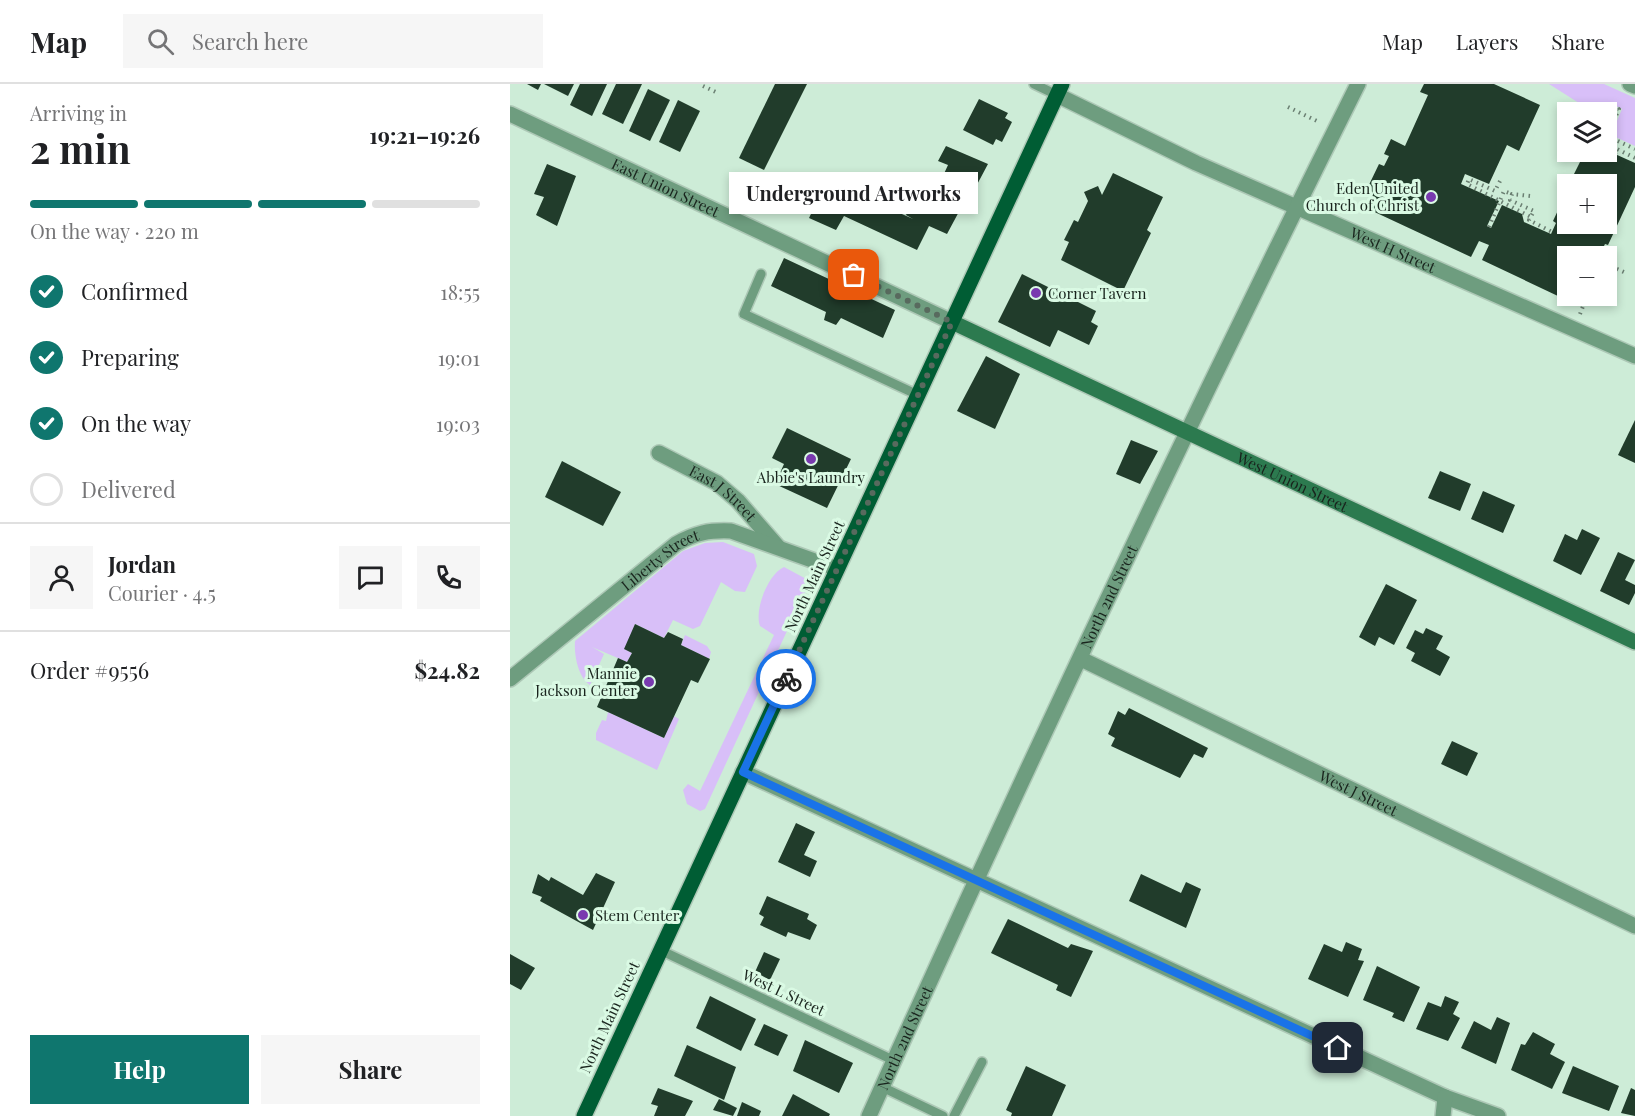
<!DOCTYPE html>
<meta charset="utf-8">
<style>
:root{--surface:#fff;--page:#f6f6f6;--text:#202124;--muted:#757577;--line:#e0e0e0;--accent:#0f766e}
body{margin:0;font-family:"Playfair Display",serif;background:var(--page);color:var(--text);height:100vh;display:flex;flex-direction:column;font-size:22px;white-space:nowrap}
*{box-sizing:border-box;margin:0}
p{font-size:20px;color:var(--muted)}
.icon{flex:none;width:33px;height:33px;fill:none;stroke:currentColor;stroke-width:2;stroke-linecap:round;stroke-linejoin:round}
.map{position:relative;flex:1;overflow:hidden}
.panel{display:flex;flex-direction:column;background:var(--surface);width:510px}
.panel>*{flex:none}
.fabs{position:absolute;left:1047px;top:18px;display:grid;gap:12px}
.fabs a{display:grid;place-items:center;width:60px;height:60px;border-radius:0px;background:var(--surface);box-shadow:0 3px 9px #0003;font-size:30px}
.pin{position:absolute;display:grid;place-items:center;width:51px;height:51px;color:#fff;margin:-26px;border-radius:12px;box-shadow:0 3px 9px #0006}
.courier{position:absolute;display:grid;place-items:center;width:60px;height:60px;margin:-30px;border:4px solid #1a73e8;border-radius:50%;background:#fff;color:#222;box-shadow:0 2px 8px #0007}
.bubble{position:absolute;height:42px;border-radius:0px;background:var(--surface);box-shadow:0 3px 9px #0003;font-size:20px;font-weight:700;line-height:42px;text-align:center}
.overview em{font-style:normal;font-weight:700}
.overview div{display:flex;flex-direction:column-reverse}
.overview{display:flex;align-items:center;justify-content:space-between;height:102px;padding:0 30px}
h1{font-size:39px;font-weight:700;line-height:45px}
.bar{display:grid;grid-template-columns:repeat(4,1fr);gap:9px 6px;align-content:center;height:72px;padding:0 30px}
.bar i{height:8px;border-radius:4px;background:var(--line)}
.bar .on{background:var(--accent)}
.bar p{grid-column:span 4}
.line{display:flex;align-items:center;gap:15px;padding:0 30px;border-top:2px solid var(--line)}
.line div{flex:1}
.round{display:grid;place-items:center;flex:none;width:63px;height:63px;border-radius:0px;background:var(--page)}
ol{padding:0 30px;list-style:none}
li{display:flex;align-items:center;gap:18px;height:66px}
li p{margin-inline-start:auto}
li .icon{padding:6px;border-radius:50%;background:var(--accent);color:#fff;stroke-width:4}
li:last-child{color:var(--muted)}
li i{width:33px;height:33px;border:3px solid var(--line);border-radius:50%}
.primary-button{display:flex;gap:12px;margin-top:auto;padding:12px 30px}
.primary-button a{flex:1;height:69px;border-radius:0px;background:var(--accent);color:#fff;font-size:24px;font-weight:700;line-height:69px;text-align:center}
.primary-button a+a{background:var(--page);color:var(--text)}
header{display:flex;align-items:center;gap:36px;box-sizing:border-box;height:84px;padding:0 30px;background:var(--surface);border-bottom:2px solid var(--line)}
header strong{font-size:28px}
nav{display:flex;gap:33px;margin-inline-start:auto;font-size:21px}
.search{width:420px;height:54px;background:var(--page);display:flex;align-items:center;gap:15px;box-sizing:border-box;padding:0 21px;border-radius:0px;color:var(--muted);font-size:22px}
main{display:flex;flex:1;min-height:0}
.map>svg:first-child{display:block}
.green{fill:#d8bff8}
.building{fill:#213c2b}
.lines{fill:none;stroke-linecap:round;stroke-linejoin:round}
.lane-casing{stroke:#adc8b6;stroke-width:12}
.street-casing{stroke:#adc8b6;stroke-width:18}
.secondary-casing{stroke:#adc8b6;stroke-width:18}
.primary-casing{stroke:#adc8b6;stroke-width:18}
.path{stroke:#6b7f72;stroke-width:4;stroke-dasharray:1.5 4.5;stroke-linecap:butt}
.lane{stroke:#6e9d7f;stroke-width:9}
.street{stroke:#6e9d7f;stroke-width:15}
.secondary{stroke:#2c7a4f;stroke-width:15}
.primary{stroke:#005d34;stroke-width:15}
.done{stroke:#586a5e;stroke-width:6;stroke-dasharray:0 10.8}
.route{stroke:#1a73e8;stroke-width:8}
.poi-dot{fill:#793aaf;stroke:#dafae4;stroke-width:2}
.labels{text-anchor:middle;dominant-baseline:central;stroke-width:6;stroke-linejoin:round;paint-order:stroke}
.street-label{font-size:15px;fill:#19241d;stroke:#dafae4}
.poi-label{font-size:15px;fill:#19241d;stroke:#dafae4;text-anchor:end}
</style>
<header>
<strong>Map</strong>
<div class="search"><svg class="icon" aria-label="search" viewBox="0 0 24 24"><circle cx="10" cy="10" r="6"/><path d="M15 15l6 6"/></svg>Search here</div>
<nav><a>Map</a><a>Layers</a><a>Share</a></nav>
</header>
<main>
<section class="panel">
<div class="overview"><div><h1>2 min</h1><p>Arriving in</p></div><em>19:21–19:26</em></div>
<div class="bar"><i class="on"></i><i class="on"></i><i class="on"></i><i></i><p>On the way · 220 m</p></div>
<ol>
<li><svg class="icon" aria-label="check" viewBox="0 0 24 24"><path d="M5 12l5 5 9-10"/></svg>Confirmed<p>18:55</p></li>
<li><svg class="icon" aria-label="check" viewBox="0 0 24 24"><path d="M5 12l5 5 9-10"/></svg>Preparing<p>19:01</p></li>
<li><svg class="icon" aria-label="check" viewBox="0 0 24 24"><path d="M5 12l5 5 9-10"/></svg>On the way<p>19:03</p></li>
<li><i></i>Delivered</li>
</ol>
<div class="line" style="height:108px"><a class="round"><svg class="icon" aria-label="person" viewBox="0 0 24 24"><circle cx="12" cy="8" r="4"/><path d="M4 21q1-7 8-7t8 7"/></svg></a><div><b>Jordan</b><p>Courier · 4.5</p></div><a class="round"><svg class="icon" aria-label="chat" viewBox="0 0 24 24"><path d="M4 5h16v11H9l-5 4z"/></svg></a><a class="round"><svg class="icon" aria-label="phone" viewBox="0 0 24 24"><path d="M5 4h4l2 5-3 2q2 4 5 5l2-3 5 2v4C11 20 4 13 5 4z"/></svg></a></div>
<div class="line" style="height:78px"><div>Order #9556</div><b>$24.82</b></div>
<div class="primary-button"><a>Help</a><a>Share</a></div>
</section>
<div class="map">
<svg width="1125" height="1032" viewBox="0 0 1125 1032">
<rect width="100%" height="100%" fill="#cdecd7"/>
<g class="green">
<path d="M 1039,0 L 1094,0 L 1125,14 L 1125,62 L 1101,51 L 1112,25 L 1104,21 L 1097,36 L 1096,28 L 1087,28 L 1088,26 L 1082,22 L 1080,26 Z"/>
<path d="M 213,458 L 244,470 L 247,482 L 235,508 L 225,507 L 211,498 L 190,542 L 183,545 L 163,536 L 154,554 L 125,540 L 115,565 L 122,569 L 117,578 L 82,563 L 94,570 L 80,601 C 68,593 64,571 65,557 L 173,467 L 195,459 Z"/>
<path d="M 274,483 L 300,497 L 195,725 L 190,727 L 177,720 L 173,706 L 178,700 L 190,707 L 264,551 L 250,542 C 244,526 258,490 274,483 Z"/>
<path d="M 175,551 L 197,562 L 201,568 L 199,575 L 171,561 Z"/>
<path d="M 98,628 L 154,654 L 164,632 L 169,635 L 147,686 L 86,656 L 86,649 L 92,636 L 96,637 Z"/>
</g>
<g class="building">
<path d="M 17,0 L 31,0 L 28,6 Z"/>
<path d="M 34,0 L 64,0 L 58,12 Z"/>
<path d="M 70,0 L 97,0 L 82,32 L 60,21 Z"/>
<path d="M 106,0 L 132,0 L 113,40 L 92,30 Z"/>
<path d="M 265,0 L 297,0 L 254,86 L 229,74 Z"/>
<path d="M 914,0 L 984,0 L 1030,21 L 1009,67 L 997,61 L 979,100 L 955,90 L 951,100 L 989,117 L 977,142 L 981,144 L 992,121 L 1012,130 L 1014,138 L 1041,150 L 1046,139 L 1043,137 L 1058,105 L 1058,140 L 1096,140 L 1096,100 L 1059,100 L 1075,68 L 1096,66 L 1125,79 L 1125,103 L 1098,161 L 1095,160 L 1089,172 L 1058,172 L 1058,212 L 1072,212 L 1067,221 L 972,176 L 979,161 L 969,157 L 961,173 L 856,124 L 863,109 L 856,107 L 869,80 L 874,82 L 879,72 L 874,70 L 881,55 L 895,62 L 918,11 L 910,8 Z"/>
<path d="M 138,5 L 160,16 L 140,57 L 119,47 Z"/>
<path d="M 469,15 L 498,29 L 495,34 L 502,38 L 492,58 L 486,55 L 483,61 L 453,46 Z"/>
<path d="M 168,16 L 190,27 L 170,68 L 149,58 Z"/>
<path d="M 436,62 L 478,80 L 462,110 L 432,94 L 438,81 L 428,77 Z"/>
<path d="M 37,80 L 66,92 L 47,142 L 26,131 L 34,113 L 24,110 Z"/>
<path d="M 271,89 L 294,101 L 282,126 L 259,115 Z"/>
<path d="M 603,89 L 653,113 L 637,146 L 641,149 L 613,207 L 551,176 L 559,158 L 554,156 L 564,136 L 568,138 L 578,117 L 574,108 L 588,102 L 592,111 Z"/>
<path d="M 410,101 L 452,122 L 437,150 L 419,142 L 407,166 L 334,132 L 326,146 L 299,134 L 314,103 L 338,115 L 341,107 L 403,135 L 396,131 Z"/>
<path d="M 274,174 L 385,226 L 373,254 L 331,234 L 326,241 L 314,236 L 316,228 L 261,202 Z"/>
<path d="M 512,190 L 586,227 L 581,238 L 588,242 L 579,261 L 548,246 L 540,263 L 488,238 Z"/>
<path d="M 476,272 L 510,290 L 485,345 L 447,327 Z"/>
<path d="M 1125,336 L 1125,379 L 1108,371 Z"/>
<path d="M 277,344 L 341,375 L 317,424 L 265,400 L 274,380 L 262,374 Z"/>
<path d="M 621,356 L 648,367 L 630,400 L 606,390 Z"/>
<path d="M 52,377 L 111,408 L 93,442 L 35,413 Z"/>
<path d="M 930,387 L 961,400 L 950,427 L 918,414 Z"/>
<path d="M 973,407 L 1005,421 L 993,449 L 961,435 Z"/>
<path d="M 1072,445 L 1090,454 L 1071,491 L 1043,477 L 1055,450 L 1067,456 Z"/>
<path d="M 1108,468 L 1125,476 L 1115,496 L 1125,501 L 1125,509 L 1119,521 L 1090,507 Z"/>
<path d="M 876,500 L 907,516 L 884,561 L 869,553 L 865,562 L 849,553 Z"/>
<path d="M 125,540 L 154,554 L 158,548 L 173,555 L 171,561 L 200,575 L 188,599 L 181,596 L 154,654 L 87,623 L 108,574 L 117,578 L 122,569 L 114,565 Z"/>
<path d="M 916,544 L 933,552 L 926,565 L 940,573 L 930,592 L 901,577 L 905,569 L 896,564 L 905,546 L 913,550 Z"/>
<path d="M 619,624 L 698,664 L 693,674 L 684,670 L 670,694 L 601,662 L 605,654 L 598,650 L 608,627 L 615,631 Z"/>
<path d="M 942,657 L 968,669 L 957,692 L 931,680 Z"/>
<path d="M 286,739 L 305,748 L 294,771 L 307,777 L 300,793 L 268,778 Z"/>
<path d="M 86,789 L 105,798 L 83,846 L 30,817 L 32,813 L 22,809 L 28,790 L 39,797 L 41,793 L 73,811 Z"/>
<path d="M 631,790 L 671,809 L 676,798 L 691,805 L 676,844 L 619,817 Z"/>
<path d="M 257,812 L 299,830 L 297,835 L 307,841 L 300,856 L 278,848 L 276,853 L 250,841 L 254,833 L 249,830 Z"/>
<path d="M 498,835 L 558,864 L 561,860 L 583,867 L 561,913 L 546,906 L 548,901 L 481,869 Z"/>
<path d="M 836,858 L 852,865 L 848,876 L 854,877 L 838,913 L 798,895 L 814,860 L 832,868 Z"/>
<path d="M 254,868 L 270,875 L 260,896 L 245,888 Z"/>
<path d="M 0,870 L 25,884 L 11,906 L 0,900 Z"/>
<path d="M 867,882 L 910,903 L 894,938 L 882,933 L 884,929 L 853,916 Z"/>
<path d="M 200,912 L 246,935 L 231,967 L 186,944 Z"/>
<path d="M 935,912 L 949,918 L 943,930 L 950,934 L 938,957 L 906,945 L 918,918 L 931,923 Z"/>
<path d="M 987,933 L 1000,939 L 986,980 L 951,964 L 964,937 L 981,946 Z"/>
<path d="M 254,940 L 278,951 L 268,972 L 244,961 Z"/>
<path d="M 1023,948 L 1045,960 L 1040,970 L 1055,978 L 1042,1005 L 1001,986 L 1011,960 L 1015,961 Z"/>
<path d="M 295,956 L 343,979 L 329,1009 L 283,987 Z"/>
<path d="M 177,961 L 226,983 L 214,1016 L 164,992 Z"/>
<path d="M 516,982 L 556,1001 L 542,1032 L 501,1032 L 502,1029 L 496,1026 Z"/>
<path d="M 1063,982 L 1109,1002 L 1099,1027 L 1052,1009 Z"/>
<path d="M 148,1004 L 183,1017 L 175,1032 L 144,1032 L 148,1022 L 141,1020 Z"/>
<path d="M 1121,1004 L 1125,1006 L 1125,1032 L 1111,1029 Z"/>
<path d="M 283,1010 L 320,1030 L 319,1032 L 272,1032 Z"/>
<path d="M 209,1015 L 227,1024 L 223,1032 L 203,1026 Z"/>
<path d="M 232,1018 L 251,1027 L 249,1032 L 227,1032 Z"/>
</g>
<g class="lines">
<defs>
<g id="lane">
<path d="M 524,0 L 547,11"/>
<path d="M 251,190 L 234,230 L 408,311"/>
<path d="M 150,866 L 385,977"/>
<path d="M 372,1003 L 433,1032"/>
<path d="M 444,1032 L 472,978"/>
</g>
<g id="street">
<path d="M 1120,0 L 1125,2"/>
<path id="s1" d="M 547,11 L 686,79 L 1125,272"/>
<path id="s2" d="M 0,30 L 442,238"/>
<path id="s3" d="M 149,369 L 207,399 L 228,417 L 268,463"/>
<path id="s4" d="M 571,575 L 1125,842"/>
<path id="s5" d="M 0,595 L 166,460 C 185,449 199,446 221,447 L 327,485"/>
<path d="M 233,688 L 935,1013 L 988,1032"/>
<path id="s6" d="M 359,1032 C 515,685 678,340 848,0"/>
<path d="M 933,1032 L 935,1013"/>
</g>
<g id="secondary">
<path id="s7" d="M 442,238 L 1125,558"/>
</g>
<path id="primary" d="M 74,1032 L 552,0"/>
</defs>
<use href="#lane" class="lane-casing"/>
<use href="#street" class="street-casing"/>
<use href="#secondary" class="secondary-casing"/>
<use href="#primary" class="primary-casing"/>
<g class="path">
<path d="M 193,2 L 208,9"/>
<path d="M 778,23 L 807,37"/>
<path d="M 1053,33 L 1058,35"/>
<path d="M 1096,41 L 1104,23 L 1109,25 L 1096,54"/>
<path d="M 1097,52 L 1125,65"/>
<path d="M 1105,70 L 1107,65 L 1125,74"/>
<path d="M 990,97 L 985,107 L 959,95 L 957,100 L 1021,133"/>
<path d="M 1020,112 L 1002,110 L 1000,116 L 1024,127 L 1019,136 L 1042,148"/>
<path d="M 979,143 L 994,107 L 1002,110"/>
<path d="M 1094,172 L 1098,163"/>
<path d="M 1096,180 L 1116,189"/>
<path d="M 1070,230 L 1077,212"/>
</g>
<use href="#lane" class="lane"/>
<use href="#street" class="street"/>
<use href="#secondary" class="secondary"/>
<use href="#primary" class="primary"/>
</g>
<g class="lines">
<path class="done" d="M 276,595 L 442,238 L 344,191"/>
<path class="route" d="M 276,595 L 233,688 L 828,964"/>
</g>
<g class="poi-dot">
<circle cx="921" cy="113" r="6"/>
<circle cx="526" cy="209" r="6"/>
<circle cx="301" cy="375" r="6"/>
<circle cx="139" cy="598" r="6"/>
<circle cx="73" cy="831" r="6"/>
</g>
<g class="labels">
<g class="street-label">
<text stroke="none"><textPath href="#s2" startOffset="172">East Union Street</textPath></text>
<text stroke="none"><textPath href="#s1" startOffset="370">West H Street</textPath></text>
<text stroke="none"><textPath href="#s7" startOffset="376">West Union Street</textPath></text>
<text stroke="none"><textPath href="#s3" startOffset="76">East J Street</textPath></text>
<text stroke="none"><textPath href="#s5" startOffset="192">Liberty Street</textPath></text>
<text transform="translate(304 492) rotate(-65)">North Main Street</text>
<text stroke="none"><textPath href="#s6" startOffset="572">North 2nd Street</textPath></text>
<text stroke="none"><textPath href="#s4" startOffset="308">West J Street</textPath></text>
<text transform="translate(274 908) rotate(25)">West L Street</text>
<text transform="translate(99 933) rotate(-65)">North Main Street</text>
<text stroke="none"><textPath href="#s6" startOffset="86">North 2nd Street</textPath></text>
</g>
<g class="poi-label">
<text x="909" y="104">Eden United<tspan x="909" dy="17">Church of Christ</tspan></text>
<text x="538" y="209" text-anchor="start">Corner Tavern</text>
<text x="301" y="393" text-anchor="middle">Abbie's Laundry</text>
<text x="127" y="589">Mannie<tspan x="127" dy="17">Jackson Center</tspan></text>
<text x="85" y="831" text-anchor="start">Stem Center</text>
</g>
</g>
</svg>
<div class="fabs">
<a><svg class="icon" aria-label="layers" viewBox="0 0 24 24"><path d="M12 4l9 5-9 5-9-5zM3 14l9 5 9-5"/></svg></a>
<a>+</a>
<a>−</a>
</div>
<div class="pin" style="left:344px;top:191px;background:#ea580c"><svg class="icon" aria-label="bag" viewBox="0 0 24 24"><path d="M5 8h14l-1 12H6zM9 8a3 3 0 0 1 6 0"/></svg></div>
<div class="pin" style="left:828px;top:964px;background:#1f2937"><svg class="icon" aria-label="home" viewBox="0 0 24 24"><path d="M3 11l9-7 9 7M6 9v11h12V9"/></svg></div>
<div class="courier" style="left:276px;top:595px"><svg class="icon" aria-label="bike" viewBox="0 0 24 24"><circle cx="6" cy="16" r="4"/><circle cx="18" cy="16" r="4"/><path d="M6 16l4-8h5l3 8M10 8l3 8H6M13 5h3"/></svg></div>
<div class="bubble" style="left:219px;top:88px;width:249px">Underground Artworks</div>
</div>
</main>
